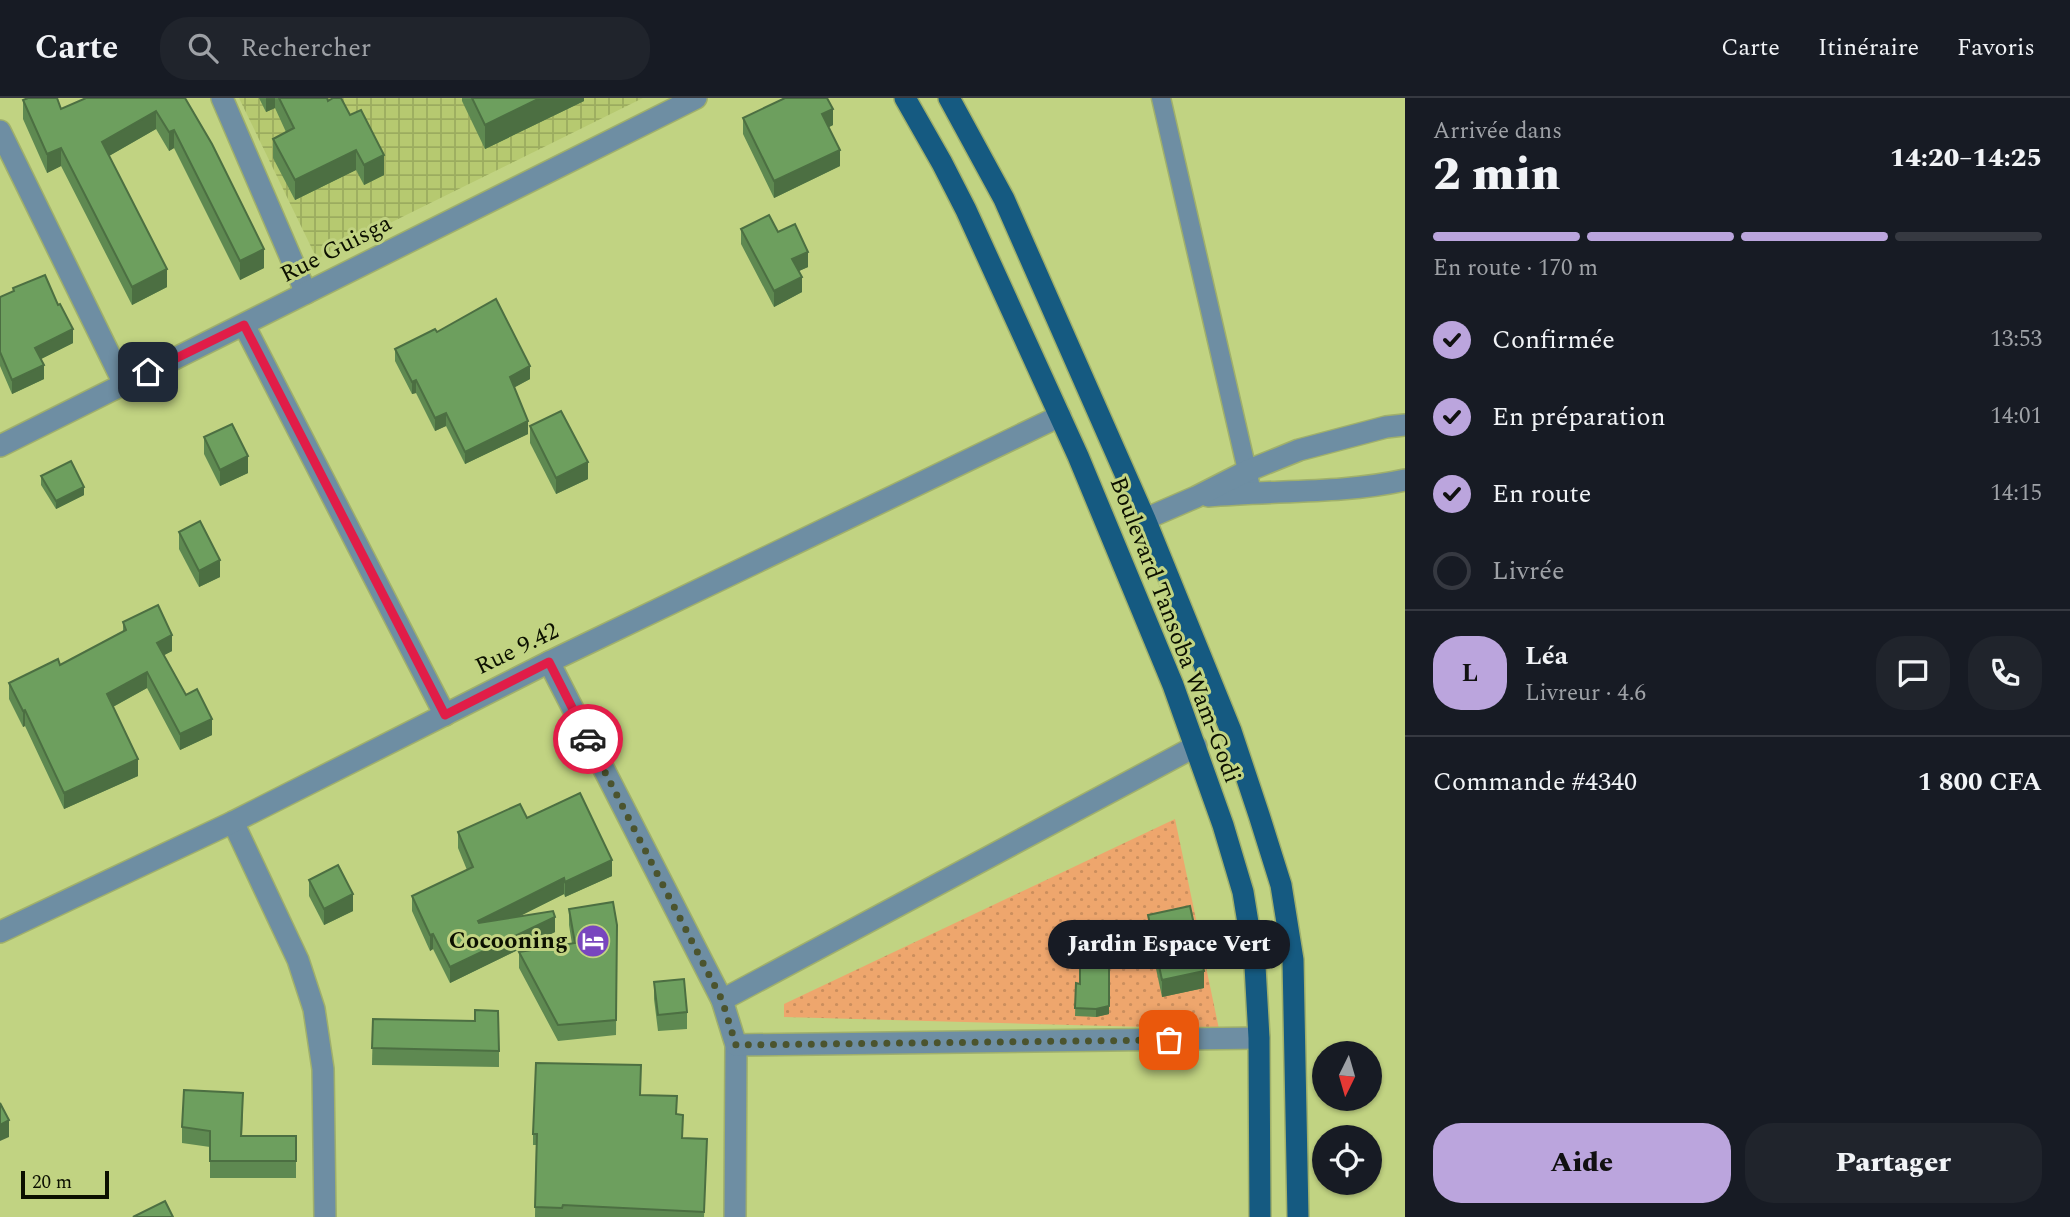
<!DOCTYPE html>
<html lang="fr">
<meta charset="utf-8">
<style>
:root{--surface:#171b24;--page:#20242c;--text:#f1f3f6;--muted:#9ea1a6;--line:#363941;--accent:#bba5dd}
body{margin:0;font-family:Spectral,serif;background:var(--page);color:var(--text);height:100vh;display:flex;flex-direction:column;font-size:26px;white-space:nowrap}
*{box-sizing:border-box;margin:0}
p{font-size:23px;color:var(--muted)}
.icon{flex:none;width:38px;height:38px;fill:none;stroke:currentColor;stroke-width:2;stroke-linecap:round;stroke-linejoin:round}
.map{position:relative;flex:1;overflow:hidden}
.drawer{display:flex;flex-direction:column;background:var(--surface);width:665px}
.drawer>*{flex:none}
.needle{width:46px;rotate:185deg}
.buttons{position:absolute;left:1312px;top:943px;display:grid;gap:14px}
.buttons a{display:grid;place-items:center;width:70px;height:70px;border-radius:50%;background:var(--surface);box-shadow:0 2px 5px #0004;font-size:35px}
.scale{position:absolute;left:21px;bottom:18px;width:88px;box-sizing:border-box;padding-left:7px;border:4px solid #0c1000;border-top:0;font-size:19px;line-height:24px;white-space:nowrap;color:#0c1000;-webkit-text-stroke:5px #c1d382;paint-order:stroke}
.pin{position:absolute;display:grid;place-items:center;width:60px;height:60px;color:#fff;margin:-30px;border-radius:14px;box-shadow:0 4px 10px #0006}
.courier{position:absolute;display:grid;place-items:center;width:70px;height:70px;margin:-35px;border:5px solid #e11d48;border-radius:50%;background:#fff;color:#222;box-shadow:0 2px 9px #0007}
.bubble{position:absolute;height:49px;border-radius:24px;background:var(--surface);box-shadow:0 2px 5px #0004;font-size:23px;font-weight:800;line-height:49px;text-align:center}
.summary em{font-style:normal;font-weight:800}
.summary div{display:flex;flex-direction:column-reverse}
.summary{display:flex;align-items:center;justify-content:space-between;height:119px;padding:0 28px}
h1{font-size:46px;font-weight:800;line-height:52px}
.bar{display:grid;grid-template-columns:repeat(4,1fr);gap:10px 7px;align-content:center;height:84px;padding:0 28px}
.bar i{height:9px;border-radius:5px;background:var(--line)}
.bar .current{background:var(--accent)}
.bar p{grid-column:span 4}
.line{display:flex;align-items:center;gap:18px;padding:0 28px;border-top:2px solid var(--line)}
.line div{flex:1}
.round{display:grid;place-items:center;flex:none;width:74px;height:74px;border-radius:28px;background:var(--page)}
ol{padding:0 28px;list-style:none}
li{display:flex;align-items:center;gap:21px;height:77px}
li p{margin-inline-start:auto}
li .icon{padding:7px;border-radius:50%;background:var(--accent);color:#111;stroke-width:4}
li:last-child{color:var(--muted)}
li i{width:38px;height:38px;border:4px solid var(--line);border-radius:50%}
.button{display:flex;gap:14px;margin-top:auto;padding:14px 28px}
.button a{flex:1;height:80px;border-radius:28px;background:var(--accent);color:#111;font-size:28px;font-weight:800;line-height:80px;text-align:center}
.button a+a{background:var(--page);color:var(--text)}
header{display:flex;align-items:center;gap:42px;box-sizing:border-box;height:98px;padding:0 35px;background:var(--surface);border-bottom:2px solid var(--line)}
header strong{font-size:33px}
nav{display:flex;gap:38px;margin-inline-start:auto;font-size:24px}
.search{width:490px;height:63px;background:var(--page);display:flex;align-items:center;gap:18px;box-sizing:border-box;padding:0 24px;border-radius:28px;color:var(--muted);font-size:26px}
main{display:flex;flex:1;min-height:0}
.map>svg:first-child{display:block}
.industrial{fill:url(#industrial-grid)}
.green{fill:url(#green-dots)}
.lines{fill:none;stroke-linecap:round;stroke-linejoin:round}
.lane-casing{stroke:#a0b06b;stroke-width:21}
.street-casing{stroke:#a0b06b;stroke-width:24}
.primary-casing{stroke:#a0b06b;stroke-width:24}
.lane{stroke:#6e8ea3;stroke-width:18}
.street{stroke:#6e8ea3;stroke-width:21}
.primary{stroke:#155a81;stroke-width:21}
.wall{fill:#5e8951}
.shaded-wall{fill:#4c6f42}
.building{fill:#6d9f5e;stroke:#4c6f42;stroke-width:2}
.done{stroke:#4b542e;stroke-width:7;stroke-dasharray:0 12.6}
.route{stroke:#e11d48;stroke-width:9}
.labels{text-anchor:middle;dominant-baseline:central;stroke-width:6;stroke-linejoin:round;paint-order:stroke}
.street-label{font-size:24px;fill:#0c1000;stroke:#c1d382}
.poi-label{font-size:24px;font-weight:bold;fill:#0c1000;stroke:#c1d382;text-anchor:end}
</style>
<header>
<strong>Carte</strong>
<div class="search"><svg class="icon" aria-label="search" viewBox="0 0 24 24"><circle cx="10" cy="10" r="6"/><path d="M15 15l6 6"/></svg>Rechercher</div>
<nav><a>Carte</a><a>Itinéraire</a><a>Favoris</a></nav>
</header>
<main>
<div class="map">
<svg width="1405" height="1119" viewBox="0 0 1405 1119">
<defs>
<pattern id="industrial-grid" width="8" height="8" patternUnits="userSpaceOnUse" patternTransform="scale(1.75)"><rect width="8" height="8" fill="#b6c970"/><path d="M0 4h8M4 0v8" fill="none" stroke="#9bac5f"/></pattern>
<pattern id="green-dots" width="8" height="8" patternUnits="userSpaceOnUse" patternTransform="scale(1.75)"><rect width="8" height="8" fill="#eea66d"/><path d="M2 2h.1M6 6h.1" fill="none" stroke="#cb8e5d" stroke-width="1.8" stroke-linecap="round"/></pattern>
</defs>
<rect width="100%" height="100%" fill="#c1d382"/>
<path class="industrial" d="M 239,0 L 643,0 L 317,161 Z"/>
<path class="green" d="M 1175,721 L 1219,931 L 784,919 L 784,906 Z"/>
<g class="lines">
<defs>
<path id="lane" d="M 1161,0 L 1252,394"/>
<g id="street">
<path d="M 222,0 L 306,195"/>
<path d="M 0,33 L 124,286"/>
<path d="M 244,227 L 445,617"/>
<path d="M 0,348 L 696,0"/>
<path d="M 1208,398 C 1273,392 1342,396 1405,382"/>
<path d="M 1145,421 L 1196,399 L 1247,373 L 1299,352 L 1386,329 L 1405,327"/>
<path d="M 549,564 L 722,902 L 736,947 L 735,1119"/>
<path d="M 233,724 L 298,862 L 314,911 L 323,971 L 325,1119"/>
<path d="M 0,834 L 233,724 L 549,564 L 1060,318"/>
<path d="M 722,902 L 1196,648"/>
<path d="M 736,947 L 1259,940"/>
</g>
<g id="primary">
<path d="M 905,0 L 942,65 L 966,112 L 1078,358 L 1173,587 L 1223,727 L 1243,794 L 1255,868 L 1259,940 L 1260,1119"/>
<path d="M 949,0 L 1004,101 L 1145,421 L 1231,633 L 1259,717 L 1281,787 L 1293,862 L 1298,1119"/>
</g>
</defs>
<use href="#lane" class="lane-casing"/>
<use href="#street" class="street-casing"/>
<use href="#primary" class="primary-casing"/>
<use href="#lane" class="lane"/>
<use href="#street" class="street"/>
<use href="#primary" class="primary"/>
</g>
<g class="wall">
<path d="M 185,0 L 264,170 L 240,182 L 174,50 L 169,53 L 156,31 L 109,58 L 167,189 L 132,207 L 61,68 L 47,75 L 23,21 L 23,2 L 61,11 Z"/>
<path d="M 259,0 L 327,0 L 384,77 L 364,87 L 356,72 L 295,102 L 273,60 L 273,41 L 286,34 L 275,10 L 266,14 Z"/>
<path d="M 462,0 L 584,0 L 584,3 L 485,51 L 462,3 Z"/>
<path d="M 743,20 L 833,27 L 828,29 L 840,68 L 774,100 L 743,36 Z"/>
<path d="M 741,131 L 808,169 L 799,173 L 802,194 L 774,209 L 741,146 Z"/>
<path d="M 13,190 L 73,245 L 41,261 L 44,281 L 12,296 L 0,268 L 0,199 L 13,193 Z"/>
<path d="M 437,234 L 530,281 L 514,289 L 528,336 L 465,366 L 446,328 L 435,333 L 416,295 L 412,296 L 395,263 L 395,251 Z"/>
<path d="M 530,328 L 588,381 L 556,396 L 530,345 Z"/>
<path d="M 204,339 L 248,375 L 220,388 L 204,356 Z"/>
<path d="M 41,378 L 84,397 L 56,411 L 41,387 Z"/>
<path d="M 179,434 L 220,479 L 199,489 L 179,451 Z"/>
<path d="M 123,524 L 172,553 L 164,557 L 186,597 L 212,637 L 180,652 L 147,590 L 113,609 L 138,678 L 64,711 L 25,628 L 23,629 L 9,601 L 9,585 L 60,567 L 123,534 Z"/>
<path d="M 527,720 L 612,778 L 565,799 L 564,796 L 518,819 L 555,834 L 450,885 L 433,851 L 430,853 L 412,813 L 412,798 L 467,772 L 458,750 L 458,734 Z"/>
<path d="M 309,782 L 353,813 L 324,827 L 309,798 Z"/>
<path d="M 569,811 L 617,827 L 616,937 L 558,943 L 519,870 L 519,854 L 572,846 L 569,827 Z"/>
<path d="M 1148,817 L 1204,890 L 1162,899 L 1148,833 Z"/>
<path d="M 1109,841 L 1109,916 L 1096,919 L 1075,918 L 1076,885 L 1080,886 Z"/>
<path d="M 654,884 L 687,914 L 687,931 L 658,933 L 654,901 Z"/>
<path d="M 373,921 L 475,923 L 499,953 L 499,969 L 372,967 Z"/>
<path d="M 641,997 L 676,1016 L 682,1040 L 707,1041 L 704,1119 L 535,1119 L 536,1047 L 533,1047 L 533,1036 Z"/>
<path d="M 243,1012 L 242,1038 L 296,1038 L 296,1080 L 210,1080 L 210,1049 L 182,1045 L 182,1029 Z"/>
</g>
<g class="shaded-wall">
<path d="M 266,0 L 275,0 L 275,10 L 266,14 Z"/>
<path d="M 540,0 L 584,0 L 584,3 L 485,51 L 485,27 Z"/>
<path d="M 833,11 L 833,27 L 822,33 L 822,16 Z"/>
<path d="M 156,13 L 156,31 L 102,62 L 102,44 Z"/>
<path d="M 174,32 L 174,50 L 169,53 L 169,34 Z"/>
<path d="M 61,50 L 61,68 L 47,75 L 47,56 Z"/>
<path d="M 356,52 L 356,72 L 295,102 L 295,82 Z"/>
<path d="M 840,52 L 840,68 L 774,100 L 774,83 Z"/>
<path d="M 384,57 L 384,77 L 364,87 L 364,67 Z"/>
<path d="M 264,151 L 264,170 L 240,182 L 240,163 Z"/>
<path d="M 808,154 L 808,169 L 792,176 L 792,161 Z"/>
<path d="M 167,171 L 167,189 L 132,207 L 132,189 Z"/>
<path d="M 802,179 L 802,194 L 774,209 L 774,193 Z"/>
<path d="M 73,231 L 73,245 L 35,264 L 35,250 Z"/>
<path d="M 44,267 L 44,281 L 12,296 L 12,282 Z"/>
<path d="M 530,268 L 530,281 L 510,292 L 510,279 Z"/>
<path d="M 416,282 L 416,295 L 412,296 L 412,284 Z"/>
<path d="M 446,315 L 446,328 L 435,333 L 435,320 Z"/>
<path d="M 528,323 L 528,336 L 465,366 L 465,354 Z"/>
<path d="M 248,358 L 248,375 L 220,388 L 220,372 Z"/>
<path d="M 588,364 L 588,381 L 556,396 L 556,380 Z"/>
<path d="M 84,389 L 84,397 L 56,411 L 56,403 Z"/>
<path d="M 220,462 L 220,479 L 199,489 L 199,473 Z"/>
<path d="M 172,537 L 172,553 L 157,561 L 157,545 Z"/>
<path d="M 147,574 L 147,590 L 107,612 L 107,596 Z"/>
<path d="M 25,612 L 25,628 L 23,629 L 23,613 Z"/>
<path d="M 212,621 L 212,637 L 180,652 L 180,636 Z"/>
<path d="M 138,661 L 138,678 L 64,711 L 64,695 Z"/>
<path d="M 612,762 L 612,778 L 565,799 L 565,784 Z"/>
<path d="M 564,780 L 564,796 L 478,839 L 478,823 Z"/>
<path d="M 353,796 L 353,813 L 324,827 L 324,811 Z"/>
<path d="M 555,819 L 555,834 L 450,885 L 450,869 Z"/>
<path d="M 433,836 L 433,851 L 430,853 L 430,837 Z"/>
<path d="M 1204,873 L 1204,890 L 1162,899 L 1162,882 Z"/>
<path d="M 1109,908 L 1109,916 L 1096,919 L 1096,911 Z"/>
<path d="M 9,1022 L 9,1039 L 0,1043 L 0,1027 Z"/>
</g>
<g class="building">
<path d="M 28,0 L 57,0 L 61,11 L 86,0 L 185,0 L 212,46 L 264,151 L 240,163 L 174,32 L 169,34 L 156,13 L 102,44 L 167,171 L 132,189 L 61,50 L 47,56 L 23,2 Z"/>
<path d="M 279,0 L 327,0 L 328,3 L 333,0 L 341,0 L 350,17 L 361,12 L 384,57 L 364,67 L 356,52 L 295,82 L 273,41 L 294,30 Z"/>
<path d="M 472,0 L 540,0 L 485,27 Z"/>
<path d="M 785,0 L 827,0 L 833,11 L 822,16 L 840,52 L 774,83 L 743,20 Z"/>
<path d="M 769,117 L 778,134 L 795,126 L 808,154 L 792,161 L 802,179 L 774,193 L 741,131 Z"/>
<path d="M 45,177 L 58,207 L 60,206 L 73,231 L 35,250 L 44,267 L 12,282 L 0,254 L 0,199 L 14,193 L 13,190 Z"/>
<path d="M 496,201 L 530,268 L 510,279 L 528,323 L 465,354 L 446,315 L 435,320 L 416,282 L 412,284 L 395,251 L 435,231 L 437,234 Z"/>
<path d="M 561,313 L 588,364 L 556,380 L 530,328 Z"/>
<path d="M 232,326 L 248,358 L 220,372 L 204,339 Z"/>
<path d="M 71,363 L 84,389 L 56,403 L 41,378 Z"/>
<path d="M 200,423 L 220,462 L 199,473 L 179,434 Z"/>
<path d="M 158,507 L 172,537 L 157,545 L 186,597 L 197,591 L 212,621 L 180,636 L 147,574 L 107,596 L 138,661 L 64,695 L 25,612 L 23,613 L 9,585 L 58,561 L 60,567 L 126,532 L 123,524 Z"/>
<path d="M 580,695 L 612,762 L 565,784 L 564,780 L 478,823 L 479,825 L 553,813 L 555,819 L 450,869 L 433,836 L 430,837 L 412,798 L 473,769 L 458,734 L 520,706 L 527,720 Z"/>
<path d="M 338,767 L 353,796 L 324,811 L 309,782 Z"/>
<path d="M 613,804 L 617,827 L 616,922 L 558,927 L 519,854 L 575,845 L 569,811 Z"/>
<path d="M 1190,808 L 1204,873 L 1162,882 L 1148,817 Z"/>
<path d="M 1080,841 L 1109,841 L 1109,908 L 1096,911 L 1075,910 L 1076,885 L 1080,886 Z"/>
<path d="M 684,881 L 687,914 L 658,917 L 654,884 Z"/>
<path d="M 475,912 L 498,913 L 499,953 L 372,950 L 373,921 L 475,923 Z"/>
<path d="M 536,965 L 641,967 L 640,997 L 677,998 L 676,1016 L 683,1017 L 682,1040 L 707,1041 L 704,1114 L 563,1107 L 562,1110 L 535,1109 L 537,1036 L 533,1036 Z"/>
<path d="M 184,992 L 243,995 L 241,1038 L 296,1038 L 296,1063 L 210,1063 L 210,1033 L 182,1029 Z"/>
<path d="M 0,1005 L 9,1022 L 0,1027 Z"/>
<path d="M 165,1103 L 173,1119 L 133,1119 Z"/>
</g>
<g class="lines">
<path class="done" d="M 588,641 L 722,902 L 736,947 L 1169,942"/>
<path class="route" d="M 148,274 L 244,227 L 445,617 L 549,564 L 588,641"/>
</g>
<defs>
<symbol id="hotel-disc" viewBox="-11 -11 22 22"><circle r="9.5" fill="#7846be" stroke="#c1d382"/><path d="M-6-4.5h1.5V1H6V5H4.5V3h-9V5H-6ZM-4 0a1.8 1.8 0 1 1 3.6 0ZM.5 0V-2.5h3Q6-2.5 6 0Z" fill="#fff"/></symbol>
</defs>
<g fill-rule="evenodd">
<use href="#hotel-disc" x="574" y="824" width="38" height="38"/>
</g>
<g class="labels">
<g class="street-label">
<text transform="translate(336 151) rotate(-27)">Rue Guisga</text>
<text transform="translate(1175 532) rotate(69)">Boulevard Tansoba Wam-Godi</text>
<text transform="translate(517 551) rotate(-26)">Rue 9.42</text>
</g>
<g class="poi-label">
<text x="568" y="843">Cocooning</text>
</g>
</g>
</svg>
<div class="buttons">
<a><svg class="needle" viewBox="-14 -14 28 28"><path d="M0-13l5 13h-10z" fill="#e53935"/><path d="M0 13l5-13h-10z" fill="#9ea1a6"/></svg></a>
<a><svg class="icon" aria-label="locate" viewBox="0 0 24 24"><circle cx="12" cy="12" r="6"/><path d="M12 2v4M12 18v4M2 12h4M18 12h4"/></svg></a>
</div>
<div class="scale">20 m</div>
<div class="pin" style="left:1169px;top:942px;background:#ea580c"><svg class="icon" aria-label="bag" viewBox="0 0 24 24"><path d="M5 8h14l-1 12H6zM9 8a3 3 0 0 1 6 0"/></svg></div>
<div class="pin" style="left:148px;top:274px;background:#1f2937"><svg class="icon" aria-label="home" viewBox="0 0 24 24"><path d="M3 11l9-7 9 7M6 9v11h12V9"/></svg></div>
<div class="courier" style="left:588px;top:641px"><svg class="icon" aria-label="car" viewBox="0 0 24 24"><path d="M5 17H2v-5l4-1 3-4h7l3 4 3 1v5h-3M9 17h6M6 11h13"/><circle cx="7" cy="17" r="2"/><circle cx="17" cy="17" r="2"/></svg></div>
<div class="bubble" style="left:1048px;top:822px;width:242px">Jardin Espace Vert</div>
</div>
<section class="drawer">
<div class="summary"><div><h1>2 min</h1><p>Arrivée dans</p></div><em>14:20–14:25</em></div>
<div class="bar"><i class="current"></i><i class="current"></i><i class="current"></i><i></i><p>En route · 170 m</p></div>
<ol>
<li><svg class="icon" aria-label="check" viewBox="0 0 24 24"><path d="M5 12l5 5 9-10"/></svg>Confirmée<p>13:53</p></li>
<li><svg class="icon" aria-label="check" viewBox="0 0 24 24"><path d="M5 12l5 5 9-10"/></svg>En préparation<p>14:01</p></li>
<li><svg class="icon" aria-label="check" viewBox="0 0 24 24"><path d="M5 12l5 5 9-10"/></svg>En route<p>14:15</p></li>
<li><i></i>Livrée</li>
</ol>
<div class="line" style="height:126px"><b class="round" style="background:var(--accent);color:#111">L</b><div><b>Léa</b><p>Livreur · 4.6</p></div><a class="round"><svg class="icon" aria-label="chat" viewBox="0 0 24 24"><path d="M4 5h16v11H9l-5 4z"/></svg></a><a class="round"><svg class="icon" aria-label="phone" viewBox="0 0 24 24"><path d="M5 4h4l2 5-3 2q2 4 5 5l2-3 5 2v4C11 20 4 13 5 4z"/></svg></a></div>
<div class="line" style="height:91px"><div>Commande #4340</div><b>1 800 CFA</b></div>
<div class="button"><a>Aide</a><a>Partager</a></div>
</section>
</main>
